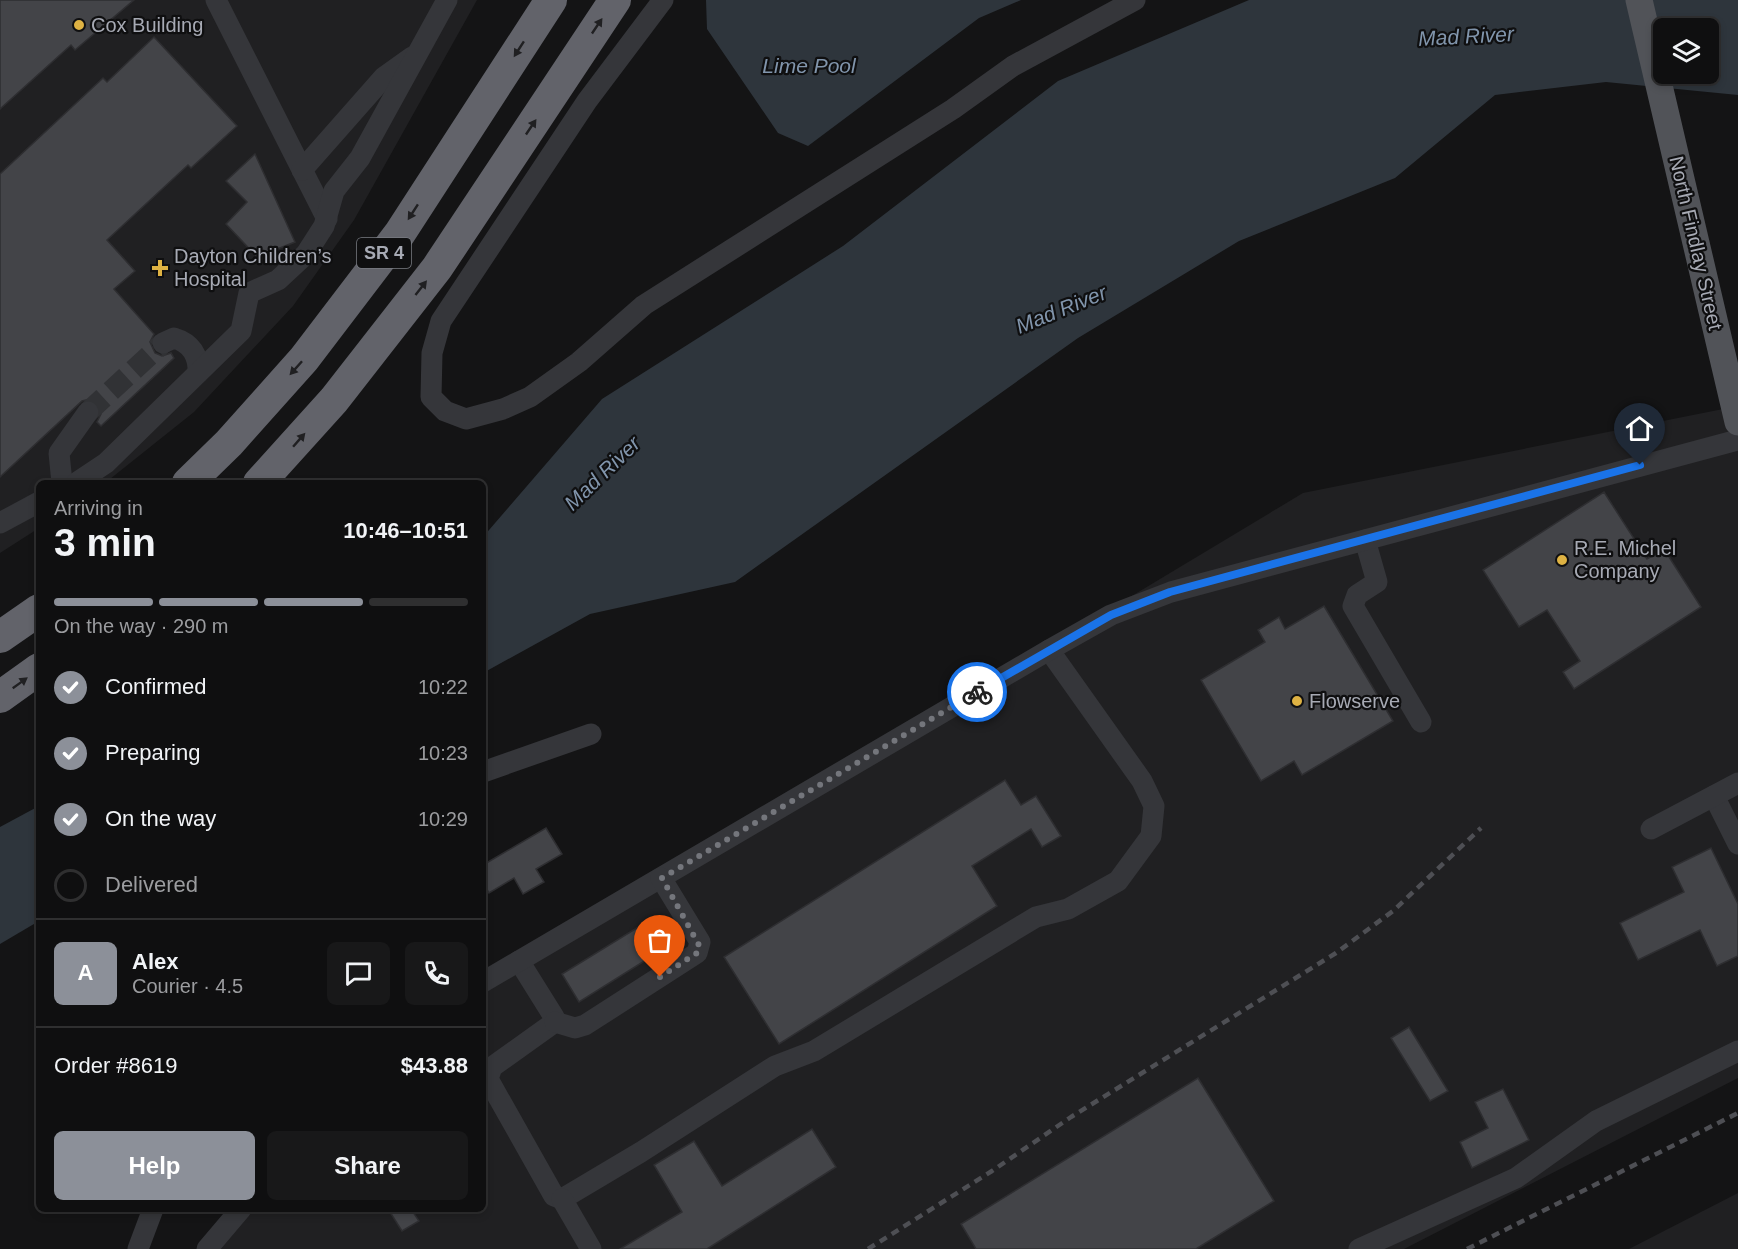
<!DOCTYPE html>
<meta charset="utf-8">
<style>
:root{--surface:#0f0f10;--page:#181819;--text:#f1f3f6;--muted:#9b9c9f;--line:#2f2f30;--accent:#8c9099}
body{margin:0;font-family:Helvetica,sans-serif;background:var(--page);color:var(--text);height:100vh;display:flex;flex-direction:column;font-size:22px;white-space:nowrap}
*{box-sizing:border-box;margin:0}
p{font-size:20px;color:var(--muted)}
.icon{flex:none;width:33px;height:33px;fill:none;stroke:currentColor;stroke-width:2;stroke-linecap:round;stroke-linejoin:round}
.map{position:relative;flex:1;overflow:hidden}
.drawer{position:absolute;left:36px;top:480px;width:450px;height:732px;display:flex;flex-direction:column;background:var(--surface);border-radius:9px;box-shadow:0 3px 9px #0003,0 0 0 2px var(--line)}
.drawer>*{flex:none}
.tools{position:absolute;left:1653px;top:18px;display:grid;gap:12px}
.tools a{display:grid;place-items:center;width:66px;height:66px;border-radius:9px;background:var(--surface);box-shadow:0 3px 9px #0003,0 0 0 2px var(--line);font-size:30px}
.pin{position:absolute;display:grid;place-items:center;width:51px;height:51px;color:#fff;margin:-62px -26px;border-radius:50% 50% 50% 0;rotate:-45deg;box-shadow:0 0 6px #0007}
.pin .icon{rotate:45deg}
.courier{position:absolute;display:grid;place-items:center;width:60px;height:60px;margin:-30px;border:4px solid #1a73e8;border-radius:50%;background:#fff;color:#222;box-shadow:0 2px 8px #0007}
.overview em{font-style:normal;font-weight:700}
.overview div{display:flex;flex-direction:column-reverse}
.overview{display:flex;align-items:center;justify-content:space-between;height:102px;padding:0 18px}
h1{font-size:39px;font-weight:700;line-height:45px}
.bar{display:grid;grid-template-columns:repeat(4,1fr);gap:9px 6px;align-content:center;height:72px;padding:0 18px}
.bar i{height:8px;border-radius:4px;background:var(--line)}
.bar .current{background:var(--accent)}
.bar p{grid-column:span 4}
.line{display:flex;align-items:center;gap:15px;padding:0 18px;border-top:2px solid var(--line)}
.line div{flex:1}
.round{display:grid;place-items:center;flex:none;width:63px;height:63px;border-radius:9px;background:var(--page)}
ol{padding:0 18px;list-style:none}
li{display:flex;align-items:center;gap:18px;height:66px}
li p{margin-inline-start:auto}
li .icon{padding:6px;border-radius:50%;background:var(--accent);color:#fff;stroke-width:4}
li:last-child{color:var(--muted)}
li i{width:33px;height:33px;border:3px solid var(--line);border-radius:50%}
.cta{display:flex;gap:12px;margin-top:auto;padding:12px 18px}
.cta a{flex:1;height:69px;border-radius:9px;background:var(--accent);color:#fff;font-size:24px;font-weight:700;line-height:69px;text-align:center}
.cta a+a{background:var(--page);color:var(--text)}
.map>svg:first-child{display:block}
.built{fill:#202022}
.water{fill:#2e353c;fill-rule:evenodd}
.building{fill:#434448;stroke:#2e2e31;stroke-width:1.5}
.lines{fill:none;stroke-linecap:round;stroke-linejoin:round}
.minor-tunnel{stroke:#313235;stroke-width:21;stroke-dasharray:21 10;stroke-linecap:butt}
.minor{stroke:#35363a;stroke-width:21}
.major{stroke:#515358;stroke-width:27}
.highway{stroke:#62636a;stroke-width:32}
.rail{stroke:#4e4f54;stroke-width:4.5;stroke-dasharray:8 6;stroke-linecap:butt}
.oneway{fill:#202022}
.done{stroke:#74767c;stroke-width:6;stroke-dasharray:0 10.8}
.route{stroke:#1a73e8;stroke-width:8}
.poi-dot{fill:#deb243;stroke:#0f0f10;stroke-width:2}
.labels{text-anchor:middle;dominant-baseline:central;stroke-width:4.5;stroke-linejoin:round;paint-order:stroke}
.shield{fill:#0f0f10;stroke:#797c83;stroke-width:1.5}
.shield-label{font-size:18px;font-weight:bold;fill:#a7aab4}
.poi-label{font-size:20px;fill:#a7aab4;stroke:#0f0f10;text-anchor:start}
.street-label{font-size:20px;fill:#a7aab4;stroke:#0f0f10}
.water-label{font-size:21px;font-style:italic;fill:#8195ac;stroke:#0f0f10}
</style>
<div class="map">
<svg width="1738" height="1249" viewBox="0 0 1738 1249">
<rect width="100%" height="100%" fill="#141415"/>
<g class="built">
<path d="M 0,0 L 477,0 L 354,220 L 293,306 L 194,412 L 105,483 L 39,483 L 39,528 L 0,553 Z"/>
<path d="M 1738,406 L 1738,1078 L 1404,1249 L 211,1249 L 245,1209 L 483,1209 L 483,986 L 1303,493 Z"/>
<path d="M 1738,1193 L 1738,1249 L 1629,1249 Z"/>
</g>
<g class="water">
<path d="M 706,0 L 1021,0 L 979,18 L 808,146 L 778,133 L 707,29 Z"/>
<path d="M 1249,0 L 1738,0 L 1738,95 L 1606,82 L 1495,95 L 1395,178 L 1239,241 L 1078,338 L 735,582 L 590,614 L 483,673 L 483,537 L 602,399 L 843,246 L 1058,81 ZM 1664,28 L 1708,28 L 1708,74 L 1664,74 Z"/>
<path d="M 39,806 L 39,921 L 0,944 L 0,827 Z"/>
</g>
<g class="building">
<path d="M 0,0 L 134,0 L 75,50 L 71,45 L 0,109 Z"/>
<path d="M 154,37 L 237,126 L 191,168 L 188,165 L 107,240 L 135,271 L 114,289 L 154,334 L 150,342 L 155,353 L 162,356 L 171,353 L 174,358 L 101,426 L 97,422 L 101,414 L 99,406 L 90,399 L 82,401 L 0,477 L 0,174 L 103,78 L 107,82 Z"/>
<path d="M 255,154 L 295,242 L 257,257 L 226,224 L 247,202 L 226,181 Z"/>
<path d="M 1604,492 L 1647,559 L 1664,549 L 1701,607 L 1574,689 L 1563,672 L 1580,661 L 1547,610 L 1519,627 L 1483,570 Z"/>
<path d="M 1324,606 L 1393,721 L 1302,775 L 1294,761 L 1261,781 L 1201,680 L 1265,642 L 1258,630 L 1279,617 L 1285,629 Z"/>
<path d="M 1005,780 L 1021,805 L 1036,796 L 1061,836 L 1042,847 L 1031,829 L 972,866 L 997,906 L 779,1044 L 724,957 Z"/>
<path d="M 546,828 L 562,854 L 536,869 L 544,882 L 523,894 L 514,878 L 489,893 L 483,883 L 483,865 Z"/>
<path d="M 1711,848 L 1738,904 L 1738,956 L 1717,966 L 1700,930 L 1638,960 L 1620,923 L 1684,892 L 1672,867 Z"/>
<path d="M 653,918 L 670,945 L 579,1002 L 562,974 Z"/>
<path d="M 1409,1027 L 1448,1091 L 1430,1101 L 1391,1038 Z"/>
<path d="M 1198,1078 L 1274,1201 L 1196,1249 L 976,1249 L 961,1224 Z"/>
<path d="M 1503,1089 L 1529,1140 L 1472,1168 L 1460,1142 L 1488,1128 L 1475,1102 Z"/>
<path d="M 812,1129 L 836,1167 L 707,1249 L 620,1249 L 682,1212 L 654,1165 L 694,1141 L 722,1186 Z"/>
<path d="M 388,1209 L 411,1209 L 419,1221 L 402,1231 Z"/>
</g>
<g class="lines">
<path class="minor-tunnel" d="M 88,412 L 163,343"/>
<g class="minor">
<path d="M 216,0 L 327,219"/>
<path d="M 663,0 L 587,101 L 441,321 L 432,353 L 431,397 L 445,411 L 466,419 L 503,409 L 530,397 L 579,362 L 644,305 L 953,109 L 1013,66 L 1135,0"/>
<path d="M 302,170 L 384,77 L 412,57"/>
<path d="M 163,343 L 174,338 C 191,343 199,355 198,373"/>
<path d="M 62,483 L 59,453 L 88,412"/>
<path d="M 76,483 L 106,463 L 241,331 L 249,293 L 278,280 L 306,254 L 324,226 L 334,191 L 360,158 L 447,0"/>
<path d="M 0,523 L 39,502"/>
<path d="M 1365,540 L 1377,582 L 1357,595 L 1353,606 L 1421,722"/>
<path d="M 483,772 L 591,734"/>
<path d="M 1714,796 L 1738,844"/>
<path d="M 1651,829 L 1738,783"/>
<path d="M 519,961 L 554,1017 L 555,1022 L 492,1067 L 488,1079 L 554,1196 L 562,1199 L 641,1152 L 775,1066 L 814,1051 L 1036,917 L 1068,909 L 1118,881 L 1151,836 L 1154,806 L 1142,781 L 1049,650"/>
<path d="M 483,982 L 1049,650 L 1111,615 L 1171,592 L 1738,440"/>
<path d="M 555,1022 L 575,1028 L 585,1025 L 697,953 L 700,942 L 661,878"/>
<path d="M 562,1199 L 591,1249"/>
<path d="M 138,1249 L 153,1209"/>
<path d="M 207,1249 L 241,1209"/>
<path d="M 1359,1249 L 1516,1178 L 1596,1121 L 1738,1051"/>
</g>
<path class="major" d="M 1639,0 L 1738,422"/>
<g class="highway">
<path d="M 188,483 L 229,443 L 304,359 L 400,233 L 551,0"/>
<path d="M 259,483 L 334,400 L 437,268 L 615,0"/>
<path d="M 0,637 L 39,610"/>
<path d="M 0,697 L 39,669"/>
</g>
<g class="rail">
<path d="M 868,1249 L 992,1171 L 1071,1117 L 1336,953 L 1393,911 L 1481,828"/>
<path d="M 1467,1249 L 1738,1113"/>
</g>
</g>
<defs><path id="oneway-solid" d="M-6-.8H1V-3.2L6.5 0L1 3.2V.8H-6Z" transform="scale(1.5)"/></defs>
<g class="oneway">
<use href="#oneway-solid" transform="translate(597 26) rotate(-56)"/>
<use href="#oneway-solid" transform="translate(519 49) rotate(123)"/>
<use href="#oneway-solid" transform="translate(531 127) rotate(-56)"/>
<use href="#oneway-solid" transform="translate(413 212) rotate(123)"/>
<use href="#oneway-solid" transform="translate(421 288) rotate(-52)"/>
<use href="#oneway-solid" transform="translate(296 368) rotate(132)"/>
<use href="#oneway-solid" transform="translate(299 440) rotate(-49)"/>
<use href="#oneway-solid" transform="translate(20 683) rotate(-36)"/>
</g>
<g class="lines">
<path class="done" d="M 660,977 L 697,953 L 700,947 L 662,878 L 977,692"/>
<path class="route" d="M 977,692 L 1111,615 L 1170,592 L 1640,465"/>
</g>
<g class="poi-dot">
<circle cx="79" cy="25" r="6"/>
<path d="M157 259h6v6h6v6h-6v6h-6v-6h-6v-6h6z"/>
<circle cx="1562" cy="560" r="6"/>
<circle cx="1297" cy="701" r="6"/>
</g>
<g class="labels">
<rect class="shield" x="357" y="238" width="54" height="30" rx="4.5"/>
<g class="shield-label">
<text x="384" y="253">SR 4</text>
</g>
<g class="poi-label">
<text x="91" y="25">Cox Building</text>
<text x="174" y="256">Dayton Children’s<tspan x="174" dy="23">Hospital</tspan></text>
<text x="1574" y="548">R.E. Michel<tspan x="1574" dy="23">Company</tspan></text>
<text x="1309" y="701">Flowserve</text>
</g>
<g class="street-label">
<text transform="translate(1696 243) rotate(77)">North Findlay Street</text>
</g>
<g class="water-label">
<text transform="translate(1466 36) rotate(-3)">Mad River</text>
<text x="809" y="65">Lime Pool</text>
<text transform="translate(1061 309) rotate(-22)">Mad River</text>
<text transform="translate(602 473) rotate(-44)">Mad River</text>
</g>
</g>
</svg>
<div class="tools">
<a><svg class="icon" aria-label="layers" viewBox="0 0 24 24"><path d="M12 4l9 5-9 5-9-5zM3 14l9 5 9-5"/></svg></a>
</div>
<div class="pin" style="left:660px;top:977px;background:#ea580c"><svg class="icon" aria-label="bag" viewBox="0 0 24 24"><path d="M5 8h14l-1 12H6zM9 8a3 3 0 0 1 6 0"/></svg></div>
<div class="pin" style="left:1640px;top:465px;background:#1f2937"><svg class="icon" aria-label="home" viewBox="0 0 24 24"><path d="M3 11l9-7 9 7M6 9v11h12V9"/></svg></div>
<div class="courier" style="left:977px;top:692px"><svg class="icon" aria-label="bike" viewBox="0 0 24 24"><circle cx="6" cy="16" r="4"/><circle cx="18" cy="16" r="4"/><path d="M6 16l4-8h5l3 8M10 8l3 8H6M13 5h3"/></svg></div>
<section class="drawer">
<div class="overview"><div><h1>3 min</h1><p>Arriving in</p></div><em>10:46–10:51</em></div>
<div class="bar"><i class="current"></i><i class="current"></i><i class="current"></i><i></i><p>On the way · 290 m</p></div>
<ol>
<li><svg class="icon" aria-label="check" viewBox="0 0 24 24"><path d="M5 12l5 5 9-10"/></svg>Confirmed<p>10:22</p></li>
<li><svg class="icon" aria-label="check" viewBox="0 0 24 24"><path d="M5 12l5 5 9-10"/></svg>Preparing<p>10:23</p></li>
<li><svg class="icon" aria-label="check" viewBox="0 0 24 24"><path d="M5 12l5 5 9-10"/></svg>On the way<p>10:29</p></li>
<li><i></i>Delivered</li>
</ol>
<div class="line" style="height:108px"><b class="round" style="background:var(--accent);color:#fff">A</b><div><b>Alex</b><p>Courier · 4.5</p></div><a class="round"><svg class="icon" aria-label="chat" viewBox="0 0 24 24"><path d="M4 5h16v11H9l-5 4z"/></svg></a><a class="round"><svg class="icon" aria-label="phone" viewBox="0 0 24 24"><path d="M5 4h4l2 5-3 2q2 4 5 5l2-3 5 2v4C11 20 4 13 5 4z"/></svg></a></div>
<div class="line" style="height:78px"><div>Order #8619</div><b>$43.88</b></div>
<div class="cta"><a>Help</a><a>Share</a></div>
</section>
</div>
